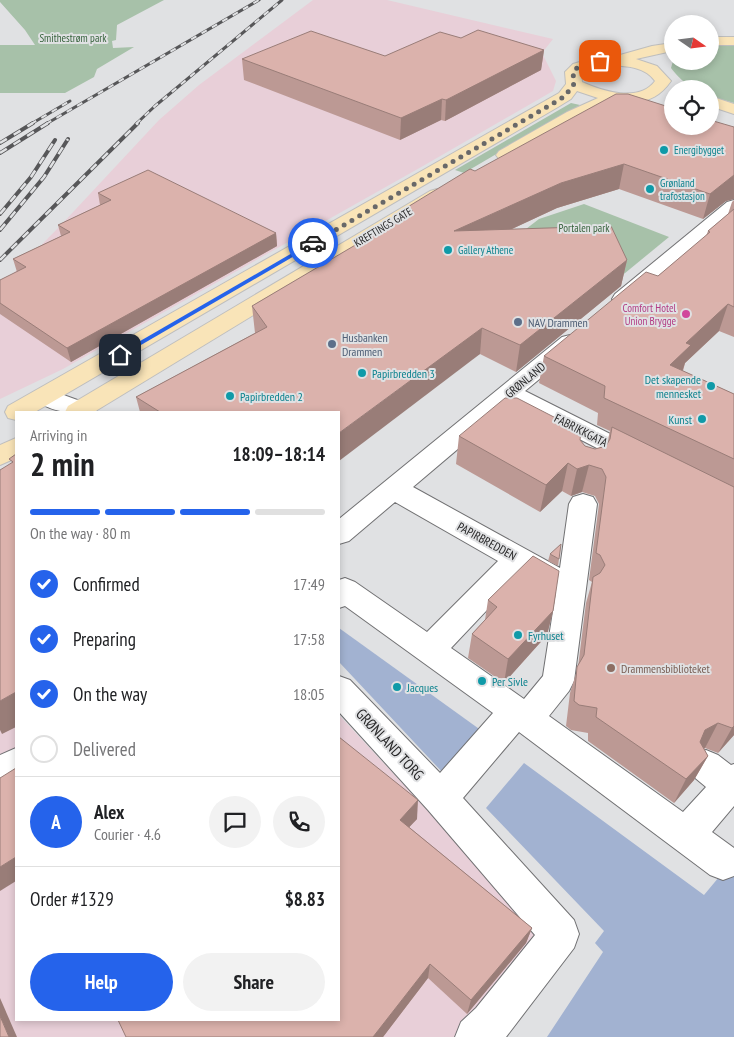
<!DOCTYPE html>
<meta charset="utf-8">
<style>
:root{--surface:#fff;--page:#f2f2f2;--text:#202124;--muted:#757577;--line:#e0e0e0;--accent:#2563eb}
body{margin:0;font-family:"PT Sans Narrow",sans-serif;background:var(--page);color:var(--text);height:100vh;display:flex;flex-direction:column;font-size:19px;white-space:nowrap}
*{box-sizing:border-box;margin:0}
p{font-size:16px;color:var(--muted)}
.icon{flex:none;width:28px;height:28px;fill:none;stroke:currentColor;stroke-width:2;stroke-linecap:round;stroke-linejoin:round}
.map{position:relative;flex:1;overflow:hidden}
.panel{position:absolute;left:15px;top:411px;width:325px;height:610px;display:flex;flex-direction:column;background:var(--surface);border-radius:0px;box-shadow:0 2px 8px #0003}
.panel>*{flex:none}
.needle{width:32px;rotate:104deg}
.buttons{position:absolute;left:664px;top:15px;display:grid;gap:10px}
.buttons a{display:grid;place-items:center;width:55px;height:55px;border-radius:50%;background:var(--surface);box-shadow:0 2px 8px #0003;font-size:25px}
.pin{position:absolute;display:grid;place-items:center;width:42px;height:42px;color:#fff;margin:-21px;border-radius:10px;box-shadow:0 2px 8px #0006}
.courier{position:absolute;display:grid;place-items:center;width:50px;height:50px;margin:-25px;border:4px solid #2563eb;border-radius:50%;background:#fff;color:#222;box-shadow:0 1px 6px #0007}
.headline em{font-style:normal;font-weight:700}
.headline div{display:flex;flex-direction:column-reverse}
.headline{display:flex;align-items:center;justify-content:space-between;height:85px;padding:0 15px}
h1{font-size:32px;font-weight:700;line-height:38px}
.bar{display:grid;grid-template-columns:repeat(4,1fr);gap:8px 5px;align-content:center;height:60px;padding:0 15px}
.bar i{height:6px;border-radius:4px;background:var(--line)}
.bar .current{background:var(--accent)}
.bar p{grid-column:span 4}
.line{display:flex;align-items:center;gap:12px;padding:0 15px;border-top:1px solid var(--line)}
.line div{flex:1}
.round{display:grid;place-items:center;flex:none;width:52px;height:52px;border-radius:26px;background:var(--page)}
ol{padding:0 15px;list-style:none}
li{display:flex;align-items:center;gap:15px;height:55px}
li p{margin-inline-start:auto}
li .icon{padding:5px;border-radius:50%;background:var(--accent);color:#fff;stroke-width:4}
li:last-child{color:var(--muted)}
li i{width:28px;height:28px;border:2px solid var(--line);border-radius:50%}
.primary-button{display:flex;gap:10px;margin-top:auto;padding:10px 15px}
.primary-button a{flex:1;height:58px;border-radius:30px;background:var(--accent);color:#fff;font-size:20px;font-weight:700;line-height:58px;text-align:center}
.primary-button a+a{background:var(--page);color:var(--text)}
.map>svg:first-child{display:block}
.commercial{fill:#e8cfd8}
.green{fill:#a7c1a9}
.water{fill:#a2b2d1}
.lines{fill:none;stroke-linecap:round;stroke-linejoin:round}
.minor-casing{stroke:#717173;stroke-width:2}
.major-casing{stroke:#bebebe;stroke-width:2}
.minor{fill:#fff;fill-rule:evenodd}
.major{fill:#f9e4b8;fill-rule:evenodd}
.rail-far1-casing{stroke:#575759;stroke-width:3}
.rail-casing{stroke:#575759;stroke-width:4}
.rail-far1{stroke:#e0e1e3;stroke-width:2;stroke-dasharray:6;stroke-linecap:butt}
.rail{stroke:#e0e1e3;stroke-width:2.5;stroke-dasharray:8;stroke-linecap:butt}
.wall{fill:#bc9994}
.shaded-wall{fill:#997d78}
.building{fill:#dbb2ac;stroke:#997d78}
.route{fill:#2563eb}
.done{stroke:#686869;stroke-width:5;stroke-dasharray:0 9}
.culture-dot{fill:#0f9aa8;stroke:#e0e1e3;stroke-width:2}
.hotel-dot{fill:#d1479c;stroke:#e0e1e3;stroke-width:2}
.service-dot{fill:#5c6f8a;stroke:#e0e1e3;stroke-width:2}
.education-dot{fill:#8d6e63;stroke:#e0e1e3;stroke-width:2}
.labels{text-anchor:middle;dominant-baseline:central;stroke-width:4;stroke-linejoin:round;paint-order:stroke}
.far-park-label{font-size:11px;fill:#37633d;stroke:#e0e1e3}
.far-culture-label{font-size:11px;fill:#0d838f;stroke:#e0e1e3;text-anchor:start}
.far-street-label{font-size:11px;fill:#272728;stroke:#e0e1e3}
.far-hotel-label{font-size:11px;fill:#b23c85;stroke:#e0e1e3;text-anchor:end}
.service-label{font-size:12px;fill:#4e5e75;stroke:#e0e1e3;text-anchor:start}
.culture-label{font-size:12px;fill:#0d838f;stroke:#e0e1e3;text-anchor:start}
.street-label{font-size:12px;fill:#272728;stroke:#e0e1e3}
.education-label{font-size:12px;fill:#785e54;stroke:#e0e1e3;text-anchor:start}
.near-street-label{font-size:15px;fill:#272728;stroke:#e0e1e3}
</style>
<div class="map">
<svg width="734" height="1037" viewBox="0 0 734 1037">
<rect width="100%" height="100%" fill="#e0e1e3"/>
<g class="commercial">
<path d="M 313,0 L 387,0 L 553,39 L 542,53 L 556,81 L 553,91 L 423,166 L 63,369 L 0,399 L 0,287 L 61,225 L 159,120 L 199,85 Z"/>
<path d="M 16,474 L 16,1020 L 339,1020 L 339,715 L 548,940 L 462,1037 L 0,1037 L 0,483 Z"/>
</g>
<g class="green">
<path d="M 0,0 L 164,0 L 117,25 L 116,40 L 112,41 L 113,48 L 134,47 L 97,69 L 94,77 L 65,93 L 0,93 L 0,45 L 35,45 L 25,30 L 0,2 Z"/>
<path d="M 710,45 L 734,45 L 734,103 L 710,96 L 710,89 C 690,89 683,83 671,68 L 673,61 L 710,61 Z"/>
<path d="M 571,103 L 580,105 L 464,173 L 455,170 Z"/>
<path d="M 584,204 L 669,237 L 619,278 L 513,239 L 539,219 Z"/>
</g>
<g class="water">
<path d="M 339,628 L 482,731 L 444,774 L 339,662 Z"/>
<path d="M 524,763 L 704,895 L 734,859 L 734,1037 L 547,1037 L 603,952 L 595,943 L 604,931 L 486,808 Z"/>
</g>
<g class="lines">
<defs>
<g id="minor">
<path d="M 734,200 L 734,216 L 631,304 L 623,305 L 615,304 L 612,299 L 615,294 L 727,202 Z"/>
<path d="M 570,335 L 578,337 L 581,342 L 578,347 L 525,391 L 650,454 L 654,460 L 650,466 L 641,469 L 632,466 L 511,404 L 413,487 L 560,568 L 569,504 L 573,497 L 583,494 L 593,497 L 597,504 L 574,681 L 569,691 L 549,716 L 683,812 L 706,787 L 694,777 L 689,766 L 694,755 L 706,750 L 718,755 L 731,765 L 734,764 L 734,806 L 712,832 L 734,848 L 734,876 L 723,880 L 710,875 L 519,732 L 463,798 L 574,920 L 579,934 L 574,948 L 506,1037 L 455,1037 L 461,1022 L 476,1008 L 535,935 L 428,810 L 339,712 L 339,676 L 350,680 L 440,773 L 493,713 L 345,606 L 339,608 L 339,580 L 345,578 L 355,582 L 427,632 L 498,561 L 395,502 L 349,541 L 339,544 L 339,519 L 562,337 ZM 521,574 L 556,592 L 543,676 L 524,699 L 451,648 Z"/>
<path d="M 47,389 L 94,406 L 97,412 C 80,414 46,414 35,397 L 38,392 Z"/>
<path d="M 16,748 L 16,782 L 0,789 L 0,755 Z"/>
</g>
<g id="major">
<rect x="710" y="37" width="24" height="8"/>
<path d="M 672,43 L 672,51 L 636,59 L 657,66 L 671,81 C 661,95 650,102 632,102 C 627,102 621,101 617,102 C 588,107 538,143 511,159 L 505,160 L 499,159 L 496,155 L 499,151 L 567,112 L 598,98 L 577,91 L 571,99 L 558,107 L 35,412 L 16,412 L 16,420 L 8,418 L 5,412 L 8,406 L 559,93 L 566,84 L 565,72 L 573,64 L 583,61 L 600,57 L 613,57 L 652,46 ZM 600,65 C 619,66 643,64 655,81 C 639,103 602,91 582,82 L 581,73 L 583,70 Z"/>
<path d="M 710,96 L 734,104 L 734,114 L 710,106 Z"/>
<path d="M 437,189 L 444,191 L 446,195 L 444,199 L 94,412 L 65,412 L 68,406 L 430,191 Z"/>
<path d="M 16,438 L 16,458 L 0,465 L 0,445 Z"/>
</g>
</defs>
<use href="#minor" class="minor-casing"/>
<use href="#major" class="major-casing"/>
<use href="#minor" class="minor"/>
<use href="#major" class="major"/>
<defs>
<g id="rail-far1">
<path d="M 31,124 L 70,101"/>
<path d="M 46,124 L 259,0"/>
<path d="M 136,124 L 155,106 L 282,0"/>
</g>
<g id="rail">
<path d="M 0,143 L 33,123"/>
<path d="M 0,153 L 48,123"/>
<path d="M 0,214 L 31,177 L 55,140"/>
<path d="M 0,230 L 44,177 L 68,139"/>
<path d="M 0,260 L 138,123"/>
</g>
</defs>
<use href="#rail-far1" class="rail-far1-casing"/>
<use href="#rail" class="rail-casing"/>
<use href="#rail-far1" class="rail-far1"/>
<use href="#rail" class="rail"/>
</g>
<g class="wall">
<path d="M 461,38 L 544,50 L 541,70 L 445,121 L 441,120 L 400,140 L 244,80 L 242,59 L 385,56 Z"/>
<path d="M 734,127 L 734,199 L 726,201 L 703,219 L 619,189 L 557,208 L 512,229 L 627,260 L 621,286 L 516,372 L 480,354 L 339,412 L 140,412 L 136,397 L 255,333 L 252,306 L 406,216 L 406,208 L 475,171 Z"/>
<path d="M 98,193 L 276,233 L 277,246 L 71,362 L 0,314 L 0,280 L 17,272 L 13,259 L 61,236 L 58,225 L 100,205 Z"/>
<path d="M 734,200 L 734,337 L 719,331 L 685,363 L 683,371 L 734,394 L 734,735 L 718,753 L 705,748 L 704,749 L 708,756 L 694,780 L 674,803 L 588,741 L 588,733 L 571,730 L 566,726 L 570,693 L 578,667 L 586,603 L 592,582 L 589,580 L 599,504 L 595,496 L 582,492 L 571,496 L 562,491 L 540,512 L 456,464 L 459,436 L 580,440 L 585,446 L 595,449 L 606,446 L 607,443 L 610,431 L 597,425 L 598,413 L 539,383 L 544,356 L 658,276 L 706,236 L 708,231 L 728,214 L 732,202 Z"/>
<path d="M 550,554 L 559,559 L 558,566 L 548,561 Z"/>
<path d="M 488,600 L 553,611 L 547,635 L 504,683 L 468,658 L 472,634 L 485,620 Z"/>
<path d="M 339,737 L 417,819 L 409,827 L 532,928 L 526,943 L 467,1014 L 428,978 L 383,1037 L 126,1037 Z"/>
</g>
<g class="shaded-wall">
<path d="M 544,50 L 541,70 L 445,121 L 446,100 Z"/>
<path d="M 442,99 L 441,120 L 400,140 L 401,118 Z"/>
<path d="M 624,164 L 619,189 L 557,208 L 452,257 L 454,231 L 561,183 Z"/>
<path d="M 734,175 L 734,199 L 726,201 L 703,219 L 710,194 Z"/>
<path d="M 276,233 L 277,246 L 71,362 L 67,348 Z"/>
<path d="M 627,260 L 621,286 L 516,372 L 520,345 Z"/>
<path d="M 728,304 L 719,331 L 685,363 L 682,372 L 670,365 L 686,343 Z"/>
<path d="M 482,328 L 480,354 L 339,461 L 339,433 Z"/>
<path d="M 568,463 L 562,491 L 540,512 L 546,485 Z"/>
<path d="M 589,465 L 582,492 L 571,496 L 577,469 Z"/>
<path d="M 553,611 L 547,635 L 504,683 L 508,659 Z"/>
<path d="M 16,692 L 16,727 L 2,734 L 0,730 L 0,701 Z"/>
<path d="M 718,723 L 705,748 L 692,754 L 705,730 Z"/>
<path d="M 734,726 L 734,735 L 718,753 L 732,728 Z"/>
<path d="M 708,756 L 694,780 L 674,803 L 686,779 Z"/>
<path d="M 418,800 L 417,819 L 399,838 L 400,820 Z"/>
<path d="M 16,857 L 16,881 L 0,891 L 0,867 Z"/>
<path d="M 532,928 L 526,943 L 467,1014 L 471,1000 Z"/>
<path d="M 430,964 L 428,978 L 383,1037 L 373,1037 Z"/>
<path d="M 0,998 L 17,1037 L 9,1037 L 0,1016 Z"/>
</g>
<g class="building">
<path d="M 478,30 L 544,50 L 446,100 L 442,99 L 401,118 L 242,59 L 311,31 L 385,56 L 440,32 L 461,38 Z"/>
<path d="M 616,94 L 628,94 L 672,108 L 672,126 L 710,126 L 710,120 L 734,127 L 734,175 L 710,194 L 624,164 L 561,183 L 454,231 L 611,226 L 627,260 L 520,345 L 482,328 L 339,433 L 339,412 L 160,412 L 136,397 L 267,327 L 252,306 L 413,211 L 406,208 L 470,169 L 475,171 Z"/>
<path d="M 148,170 L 276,233 L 67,348 L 0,303 L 0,280 L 26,267 L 13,259 L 70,232 L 58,225 L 111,200 L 98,193 Z"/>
<path d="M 734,209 L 734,307 L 728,304 L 686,343 L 691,345 L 670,365 L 734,394 L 734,459 L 604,398 L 605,386 L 544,356 L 646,272 L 658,276 L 710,232 L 708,231 Z"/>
<path d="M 505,398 L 517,398 L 581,431 L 580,440 L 585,446 L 595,449 L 606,446 L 610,439 L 612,427 L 734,487 L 734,726 L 732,728 L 718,723 L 705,730 L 700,742 L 708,756 L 686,779 L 596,717 L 597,708 L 579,705 L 574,701 L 577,667 L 584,655 L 593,577 L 600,573 L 605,565 L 600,555 L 596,553 L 606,477 L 602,469 L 589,465 L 577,469 L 568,463 L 546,485 L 459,436 Z"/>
<path d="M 16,454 L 16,692 L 0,701 L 0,470 L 13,462 L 9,459 Z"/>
<path d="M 561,544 L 559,559 L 550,554 Z"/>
<path d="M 533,556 L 559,571 L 553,611 L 508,659 L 472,634 L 497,607 L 488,600 Z"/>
<path d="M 339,737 L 418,800 L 400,820 L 532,928 L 471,1000 L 430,964 L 373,1037 L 126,1037 L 118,1020 L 339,1020 Z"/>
<path d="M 16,768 L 16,857 L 0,867 L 0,778 Z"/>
<path d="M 0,1016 L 9,1037 L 0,1037 Z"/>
</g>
<path class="route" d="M 313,241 L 315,244 L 122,356 L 116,355 Z"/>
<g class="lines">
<path class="done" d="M 313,243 L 552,104 L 565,96 L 574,84 L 573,72 L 578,67 L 600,61"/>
</g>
<g class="culture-dot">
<circle cx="664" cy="150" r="5"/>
<circle cx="650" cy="189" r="5"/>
<circle cx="448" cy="250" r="5"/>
<circle cx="362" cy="373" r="5"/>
<circle cx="711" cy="386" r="5"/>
<circle cx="230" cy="396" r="5"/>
<circle cx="702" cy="419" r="5"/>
<circle cx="518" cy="635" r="5"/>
<circle cx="482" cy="681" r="5"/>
<circle cx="397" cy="687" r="5"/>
</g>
<circle class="hotel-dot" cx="686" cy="314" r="5"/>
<g class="service-dot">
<circle cx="518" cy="322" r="5"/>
<circle cx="332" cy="344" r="5"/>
</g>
<circle class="education-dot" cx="611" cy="668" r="5"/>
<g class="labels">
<g class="far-park-label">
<text x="73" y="38">Smithestrøm park</text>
<text x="584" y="228">Portalen park</text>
</g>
<g class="far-culture-label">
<text x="674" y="150">Energibygget</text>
<text x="660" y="183">Grønland<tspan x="660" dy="13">trafostasjon</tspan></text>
<text x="458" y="250">Gallery Athene</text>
</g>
<g class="far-street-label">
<text transform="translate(383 227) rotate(-31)">KREFTINGS GATE</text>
</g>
<g class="far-hotel-label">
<text x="676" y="308">Comfort Hotel<tspan x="676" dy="13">Union Brygge</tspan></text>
</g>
<g class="service-label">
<text x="528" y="322">NAV Drammen</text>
<text x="342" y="337">Husbanken<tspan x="342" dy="14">Drammen</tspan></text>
</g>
<g class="culture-label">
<text x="372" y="373">Papirbredden 3</text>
<text x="701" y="379" text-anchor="end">Det skapende<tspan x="701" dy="14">mennesket</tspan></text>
<text x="240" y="396">Papirbredden 2</text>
<text x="692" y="419" text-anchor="end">Kunst</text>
<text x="528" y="635">Fyrhuset</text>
<text x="492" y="681">Per Sivle</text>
<text x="407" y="687">Jacques</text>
</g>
<g class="street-label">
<text transform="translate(525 380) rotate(-40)">GRØNLAND</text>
<text transform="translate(581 430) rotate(27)">FABRIKKGATA</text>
<text transform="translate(487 541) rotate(29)">PAPIRBREDDEN</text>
</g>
<g class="education-label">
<text x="621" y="668">Drammensbiblioteket</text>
</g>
<g class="near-street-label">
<text transform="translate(390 744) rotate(47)">GRØNLAND TORG</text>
</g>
</g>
</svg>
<div class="buttons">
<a><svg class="needle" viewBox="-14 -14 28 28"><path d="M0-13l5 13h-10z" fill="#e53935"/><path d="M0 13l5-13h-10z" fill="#757577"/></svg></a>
<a><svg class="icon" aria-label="locate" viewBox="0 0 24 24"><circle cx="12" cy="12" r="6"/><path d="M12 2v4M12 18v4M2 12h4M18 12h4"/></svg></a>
</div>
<div class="pin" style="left:600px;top:61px;background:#ea580c"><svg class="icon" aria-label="bag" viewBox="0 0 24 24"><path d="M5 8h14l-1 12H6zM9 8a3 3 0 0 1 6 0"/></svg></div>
<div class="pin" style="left:120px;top:355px;background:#1f2937"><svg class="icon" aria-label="home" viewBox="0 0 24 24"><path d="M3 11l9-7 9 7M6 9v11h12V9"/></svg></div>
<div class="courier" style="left:313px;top:243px"><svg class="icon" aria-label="car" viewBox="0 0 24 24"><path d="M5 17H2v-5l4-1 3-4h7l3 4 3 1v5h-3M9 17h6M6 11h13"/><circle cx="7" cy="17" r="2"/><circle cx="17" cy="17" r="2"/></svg></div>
<section class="panel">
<div class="headline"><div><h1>2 min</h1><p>Arriving in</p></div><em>18:09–18:14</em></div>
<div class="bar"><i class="current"></i><i class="current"></i><i class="current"></i><i></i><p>On the way · 80 m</p></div>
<ol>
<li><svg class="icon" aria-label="check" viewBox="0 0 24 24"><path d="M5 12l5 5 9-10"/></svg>Confirmed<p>17:49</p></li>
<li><svg class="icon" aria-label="check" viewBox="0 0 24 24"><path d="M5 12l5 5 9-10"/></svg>Preparing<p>17:58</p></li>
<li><svg class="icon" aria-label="check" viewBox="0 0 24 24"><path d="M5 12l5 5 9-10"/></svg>On the way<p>18:05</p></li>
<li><i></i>Delivered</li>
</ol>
<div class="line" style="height:90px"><b class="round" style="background:var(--accent);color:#fff">A</b><div><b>Alex</b><p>Courier · 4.6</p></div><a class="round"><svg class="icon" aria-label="chat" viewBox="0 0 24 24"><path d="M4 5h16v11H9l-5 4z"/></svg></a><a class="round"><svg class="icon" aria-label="phone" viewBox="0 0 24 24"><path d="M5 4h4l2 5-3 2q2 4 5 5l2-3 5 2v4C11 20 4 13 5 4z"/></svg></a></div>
<div class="line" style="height:65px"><div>Order #1329</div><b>$8.83</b></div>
<div class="primary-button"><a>Help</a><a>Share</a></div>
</section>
</div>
